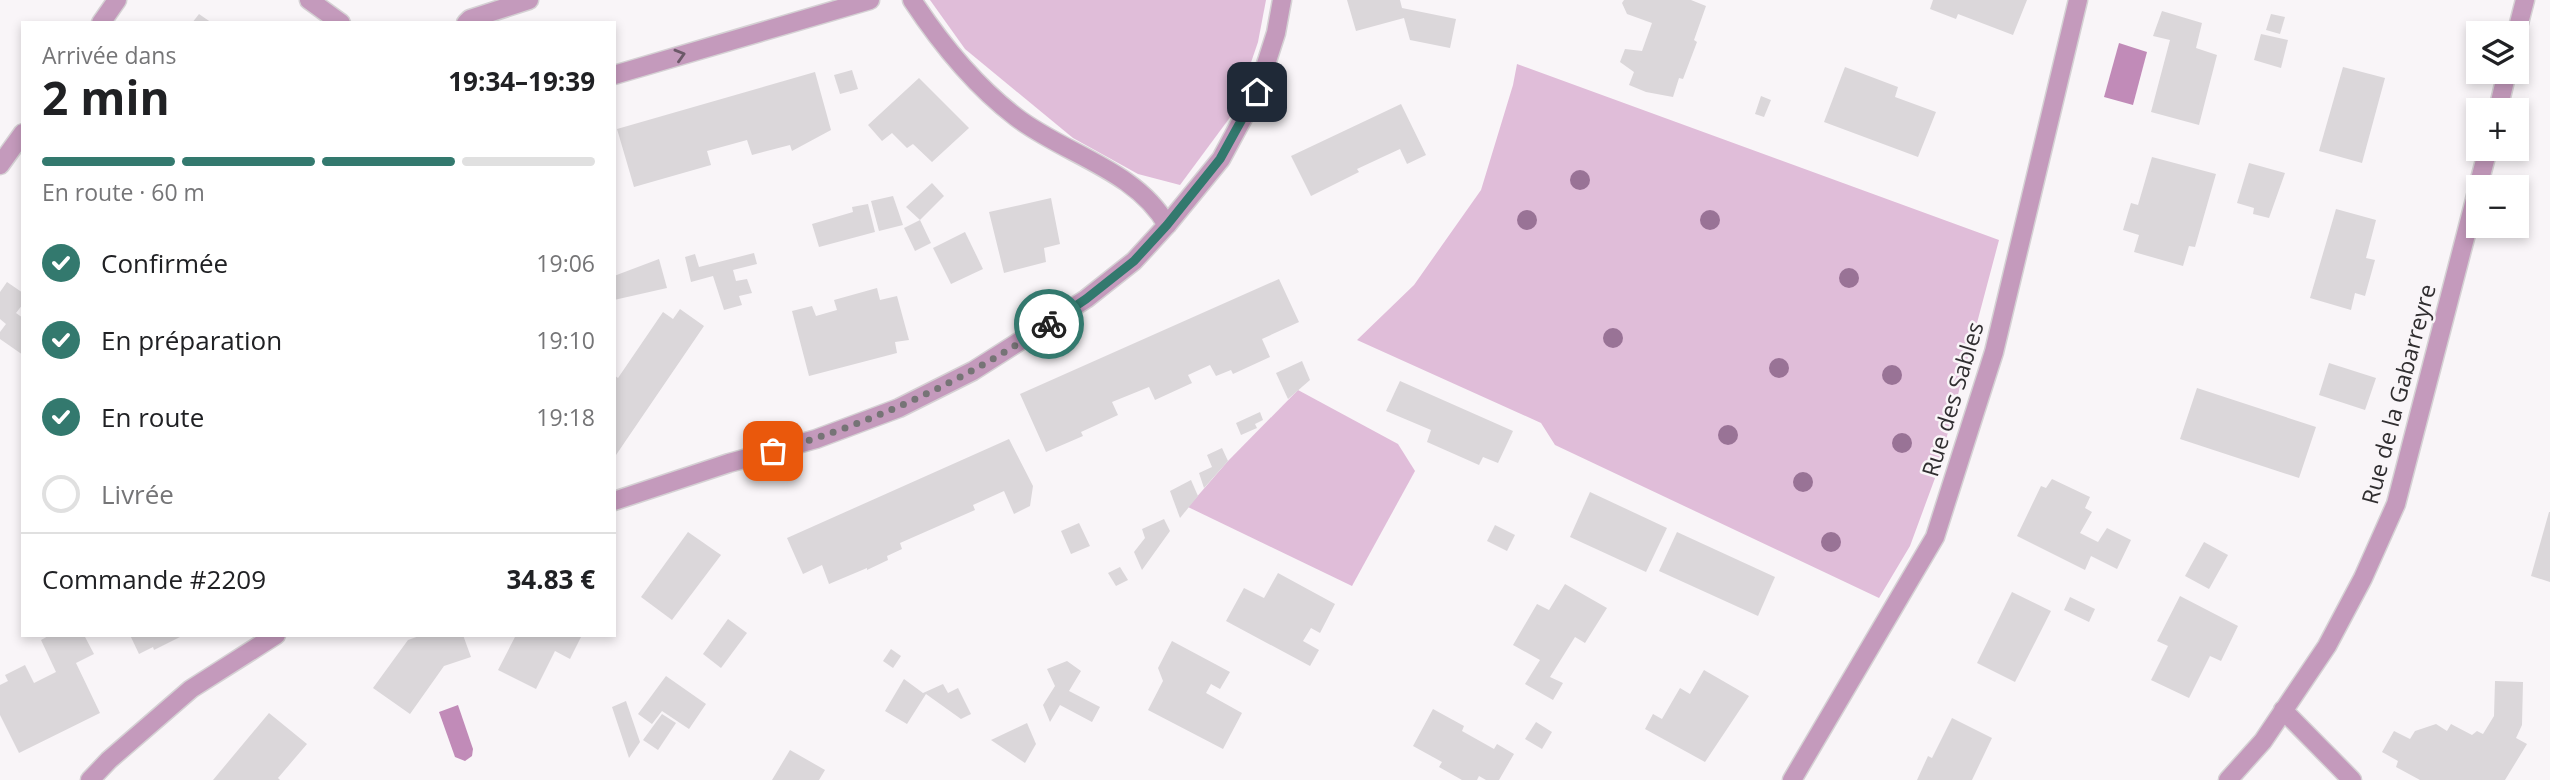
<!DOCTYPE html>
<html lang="fr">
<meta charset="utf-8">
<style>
:root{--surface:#fff;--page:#f2f2f2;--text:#202124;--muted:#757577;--line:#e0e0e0;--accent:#33796e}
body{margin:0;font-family:"Open Sans",sans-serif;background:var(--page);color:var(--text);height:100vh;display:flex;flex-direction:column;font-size:26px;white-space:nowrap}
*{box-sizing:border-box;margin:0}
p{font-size:23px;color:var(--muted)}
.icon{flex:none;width:38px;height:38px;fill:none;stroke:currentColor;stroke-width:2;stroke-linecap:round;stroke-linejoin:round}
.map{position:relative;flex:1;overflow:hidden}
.details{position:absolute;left:21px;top:21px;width:595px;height:616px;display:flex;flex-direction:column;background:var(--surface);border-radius:0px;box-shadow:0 4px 10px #0003}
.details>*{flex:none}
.tools{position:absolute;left:2466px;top:21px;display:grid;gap:14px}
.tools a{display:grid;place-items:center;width:63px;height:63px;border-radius:0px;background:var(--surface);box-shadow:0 4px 10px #0003;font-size:35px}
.pin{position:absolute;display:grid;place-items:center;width:60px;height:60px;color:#fff;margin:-30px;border-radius:14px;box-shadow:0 4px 10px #0006}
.courier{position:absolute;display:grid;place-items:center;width:70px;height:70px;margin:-35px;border:5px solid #33796e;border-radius:50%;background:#fff;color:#222;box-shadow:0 2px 9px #0007}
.head em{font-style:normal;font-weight:700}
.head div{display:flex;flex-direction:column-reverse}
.head{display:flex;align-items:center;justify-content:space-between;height:119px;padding:0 21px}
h1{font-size:46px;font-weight:700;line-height:52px}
.bar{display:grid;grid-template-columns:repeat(4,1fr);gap:10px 7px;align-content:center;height:84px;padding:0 21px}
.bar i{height:9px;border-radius:5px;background:var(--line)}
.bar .current{background:var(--accent)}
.bar p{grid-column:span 4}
.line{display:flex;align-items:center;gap:18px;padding:0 21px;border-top:2px solid var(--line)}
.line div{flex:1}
ol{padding:0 21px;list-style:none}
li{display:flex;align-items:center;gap:21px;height:77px}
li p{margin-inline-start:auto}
li .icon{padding:7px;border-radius:50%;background:var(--accent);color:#fff;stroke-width:4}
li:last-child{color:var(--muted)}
li i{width:38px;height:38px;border:4px solid var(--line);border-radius:50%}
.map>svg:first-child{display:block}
.green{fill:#e0bdd9}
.water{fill:#c18bb8}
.building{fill:#dbd7da}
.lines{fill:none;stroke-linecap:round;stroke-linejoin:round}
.minor-casing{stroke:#d5d1d4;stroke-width:21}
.tertiary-casing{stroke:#d5d1d4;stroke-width:21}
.minor{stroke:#c49abc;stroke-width:18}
.tertiary{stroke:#c49abc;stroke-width:18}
.tree{fill:#997396}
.oneway{stroke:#6b5968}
.done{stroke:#767476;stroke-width:7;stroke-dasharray:0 12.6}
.route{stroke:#33796e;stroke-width:9}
.labels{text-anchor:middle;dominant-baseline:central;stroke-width:5;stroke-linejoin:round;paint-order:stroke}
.street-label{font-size:23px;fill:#302e30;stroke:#f9f5f8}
</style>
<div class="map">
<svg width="2550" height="780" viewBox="0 0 2550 780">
<rect width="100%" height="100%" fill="#f9f5f8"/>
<g class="green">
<path d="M 930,0 L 1266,0 L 1258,42 L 1234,112 L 1180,185 L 1138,174 L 1073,138 L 965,49 Z"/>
<path d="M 1517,64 L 1999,240 L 1938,470 L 1910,546 L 1879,598 L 1555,445 L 1541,423 L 1357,340 L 1414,285 L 1481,190 L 1513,85 Z"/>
<path d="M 1298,390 L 1398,444 L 1415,471 L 1352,586 L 1188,507 L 1228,461 Z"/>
</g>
<g class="water">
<path d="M 2119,43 L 2147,52 L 2133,105 L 2104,97 Z"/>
<path d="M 458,705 L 473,749 L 472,756 L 465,761 L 455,757 L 439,712 Z"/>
</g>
<g class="building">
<path d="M 1347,0 L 1400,0 L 1402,8 L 1456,19 L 1450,48 L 1410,40 L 1404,18 L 1356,31 Z"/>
<path d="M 1624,0 L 1691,0 L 1706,6 L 1694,40 L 1697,42 L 1683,79 L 1679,78 L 1673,97 L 1646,92 L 1629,85 L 1634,72 L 1620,62 L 1625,49 L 1642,51 L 1652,23 L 1627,14 L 1622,3 Z"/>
<path d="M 1933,0 L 2027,0 L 2013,35 L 1958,14 L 1956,19 L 1930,9 Z"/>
<path d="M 2162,11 L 2202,23 L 2196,48 L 2217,55 L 2199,125 L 2151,112 L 2170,40 L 2153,36 Z"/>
<path d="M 199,14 L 212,23 L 192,23 Z"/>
<path d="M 2271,14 L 2285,17 L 2280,34 L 2266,30 Z"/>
<path d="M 2261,34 L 2288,40 L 2281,68 L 2254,60 Z"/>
<path d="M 1845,67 L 1898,87 L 1895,97 L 1936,112 L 1918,157 L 1824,122 Z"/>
<path d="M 2343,67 L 2385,78 L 2362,163 L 2319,151 Z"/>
<path d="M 852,70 L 858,89 L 840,94 L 834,75 Z"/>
<path d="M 815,72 L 831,130 L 792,151 L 790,145 L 752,155 L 747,140 L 707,151 L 711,165 L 634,187 L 617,129 Z"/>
<path d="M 919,78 L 969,128 L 932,162 L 913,144 L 907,148 L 892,133 L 882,141 L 868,125 Z"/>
<path d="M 1761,96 L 1771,100 L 1764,117 L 1755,114 Z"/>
<path d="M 1401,104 L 1426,155 L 1407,164 L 1400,149 L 1357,169 L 1359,172 L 1311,196 L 1291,156 Z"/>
<path d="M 2152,157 L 2216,174 L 2195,247 L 2189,246 L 2183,266 L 2134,252 L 2139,235 L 2123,230 L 2131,203 L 2138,205 Z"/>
<path d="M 2249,163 L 2285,173 L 2269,218 L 2253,214 L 2254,208 L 2237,203 Z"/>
<path d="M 932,183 L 944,196 L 920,220 L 906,207 Z"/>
<path d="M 893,196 L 903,225 L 879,231 L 871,201 Z"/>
<path d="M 1051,198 L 1060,244 L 1044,248 L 1046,262 L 1004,273 L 989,212 Z"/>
<path d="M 868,204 L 875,232 L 819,247 L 812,224 L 853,212 L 852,207 Z"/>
<path d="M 2336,209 L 2376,220 L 2366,258 L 2375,260 L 2365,296 L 2355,293 L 2351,310 L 2310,298 Z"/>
<path d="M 920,220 L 931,243 L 915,251 L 904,228 Z"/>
<path d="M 965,232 L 983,269 L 951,284 L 933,248 Z"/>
<path d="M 754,253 L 757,264 L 733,270 L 736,281 L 747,279 L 752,293 L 739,296 L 742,305 L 724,310 L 713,276 L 691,282 L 685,257 L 695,254 L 699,267 Z"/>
<path d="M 659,259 L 667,288 L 614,300 L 614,276 Z"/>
<path d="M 1279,279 L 1299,322 L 1262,339 L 1270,357 L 1233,374 L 1231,370 L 1216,376 L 1210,365 L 1188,375 L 1192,383 L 1155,400 L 1149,387 L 1112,402 L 1118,415 L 1081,432 L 1083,436 L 1046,452 L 1020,394 Z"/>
<path d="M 7,282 L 23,293 L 23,304 L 16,313 L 23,318 L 23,355 L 0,339 L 0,332 L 6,324 L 0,319 L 0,292 Z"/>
<path d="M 877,288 L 880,300 L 897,296 L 909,340 L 895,342 L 897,353 L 809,376 L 792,311 L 812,306 L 816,316 L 837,310 L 834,300 Z"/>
<path d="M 680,309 L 704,326 L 616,455 L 614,375 L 618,378 L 663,312 L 673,319 Z"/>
<path d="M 1302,361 L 1310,380 L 1288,399 L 1276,373 Z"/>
<path d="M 2329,363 L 2376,378 L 2365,410 L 2319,395 Z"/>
<path d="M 1400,381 L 1513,431 L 1498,463 L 1483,457 L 1479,465 L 1427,442 L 1431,430 L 1386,411 Z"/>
<path d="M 2197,388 L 2316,427 L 2299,478 L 2180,439 Z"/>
<path d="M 1260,412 L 1263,420 L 1255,424 L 1257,428 L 1241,435 L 1236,423 Z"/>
<path d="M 1009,439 L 1033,486 L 1030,506 L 1014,514 L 1004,491 L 973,505 L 975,510 L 900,543 L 902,549 L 887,556 L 888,560 L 867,570 L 867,568 L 829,584 L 822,565 L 803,574 L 787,538 Z"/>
<path d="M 1222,448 L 1228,461 L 1204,488 L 1199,473 L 1212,467 L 1207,455 Z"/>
<path d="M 2052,479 L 2090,497 L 2085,508 L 2092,512 L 2080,533 L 2098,542 L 2107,528 L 2131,540 L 2117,569 L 2091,556 L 2085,570 L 2017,536 L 2041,486 L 2046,488 Z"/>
<path d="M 1191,480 L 1198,496 L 1180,518 L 1170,491 Z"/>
<path d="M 1590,492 L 1667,528 L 1646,572 L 1570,537 Z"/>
<path d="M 2549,512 L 2550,512 L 2550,582 L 2531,576 Z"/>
<path d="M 1164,519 L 1170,531 L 1142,570 L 1134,552 L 1145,538 L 1142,529 Z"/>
<path d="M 1079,523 L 1090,546 L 1071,554 L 1061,531 Z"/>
<path d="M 1495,525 L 1515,535 L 1507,551 L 1487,541 Z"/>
<path d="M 688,532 L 721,555 L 672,620 L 641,597 Z"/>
<path d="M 1677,532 L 1775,577 L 1758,616 L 1659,571 Z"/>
<path d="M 2204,542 L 2228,555 L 2209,589 L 2185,576 Z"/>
<path d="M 1120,567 L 1128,580 L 1116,586 L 1108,573 Z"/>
<path d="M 1278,573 L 1335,604 L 1320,633 L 1311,628 L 1303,641 L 1319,650 L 1310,666 L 1226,621 L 1244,588 L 1264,598 Z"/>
<path d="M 1565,584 L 1607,608 L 1585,643 L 1575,637 L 1550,677 L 1563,683 L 1553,700 L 1525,684 L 1540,660 L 1513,645 L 1537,604 L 1549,610 Z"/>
<path d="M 2012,592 L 2051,611 L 2015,682 L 1977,663 Z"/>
<path d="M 2180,596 L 2238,626 L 2221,661 L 2210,656 L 2189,698 L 2151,680 L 2168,646 L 2157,641 Z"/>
<path d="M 2070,597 L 2095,609 L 2089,622 L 2064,610 Z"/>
<path d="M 728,619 L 747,633 L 721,668 L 703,654 Z"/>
<path d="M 50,635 L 84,635 L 94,654 L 76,663 L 100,713 L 19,753 L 0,715 L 0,685 L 8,681 L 5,675 L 25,665 L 34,683 L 56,672 L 41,640 Z"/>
<path d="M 130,635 L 184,635 L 154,650 L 153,647 L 139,654 Z"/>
<path d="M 422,635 L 463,635 L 471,657 L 444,666 L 410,714 L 373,688 L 408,640 Z"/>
<path d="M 516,635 L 580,635 L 581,637 L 570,659 L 555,651 L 536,689 L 498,670 Z"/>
<path d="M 1172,641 L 1230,672 L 1220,689 L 1211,684 L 1206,693 L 1242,713 L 1223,749 L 1148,710 L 1163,681 L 1158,668 Z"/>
<path d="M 891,649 L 901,656 L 893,668 L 883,661 Z"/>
<path d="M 1067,661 L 1081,671 L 1069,691 L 1100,707 L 1092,722 L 1060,705 L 1050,722 L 1043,705 L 1055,686 L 1047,669 Z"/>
<path d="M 1704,670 L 1749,696 L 1705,762 L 1645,729 L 1653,714 L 1662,719 L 1680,688 L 1690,694 Z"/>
<path d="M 666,676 L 706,704 L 689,729 L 662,711 L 652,724 L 638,714 Z"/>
<path d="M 904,679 L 923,693 L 943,684 L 948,693 L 958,688 L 971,714 L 961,719 L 926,694 L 907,724 L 885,711 Z"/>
<path d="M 2495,681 L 2523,682 L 2522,725 L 2516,738 L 2527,744 L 2505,780 L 2420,780 L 2396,767 L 2398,761 L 2382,752 L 2394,731 L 2410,739 L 2415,731 L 2436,724 L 2447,731 L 2451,724 L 2472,735 L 2477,731 L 2483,734 L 2494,716 Z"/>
<path d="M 626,701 L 640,742 L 629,758 L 612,707 Z"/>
<path d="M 1433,709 L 1464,726 L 1462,731 L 1494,749 L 1497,744 L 1514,754 L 1499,780 L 1486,780 L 1479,776 L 1477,780 L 1462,780 L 1439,767 L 1442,762 L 1413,746 Z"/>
<path d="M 269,713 L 307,744 L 278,778 L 280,780 L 213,780 Z"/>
<path d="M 662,714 L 676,723 L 658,750 L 643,740 Z"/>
<path d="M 1952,718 L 1992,738 L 1972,780 L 1917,780 L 1928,756 L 1932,758 Z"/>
<path d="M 1536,722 L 1552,732 L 1542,749 L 1525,739 Z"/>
<path d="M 1027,723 L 1036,744 L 1025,763 L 991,740 Z"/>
<path d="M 790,750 L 825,770 L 819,780 L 772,780 Z"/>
</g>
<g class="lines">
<defs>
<g id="minor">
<path d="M 309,0 L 341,23"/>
<path d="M 912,0 C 941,44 974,85 1016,117 C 1064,154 1136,170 1167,225"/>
<path d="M 466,23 L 470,19 L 529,0"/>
<path d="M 2516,35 L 2525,0"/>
<path d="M 614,75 L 870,0"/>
<path d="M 2498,110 L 2507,72"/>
<path d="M 2478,187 L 2488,149"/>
<path d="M 614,501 L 729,463 L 816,439 L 899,408 L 973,371 L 1086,299 L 1134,261 L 1167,225 L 1221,159 L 1257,92 L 1276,33 L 1282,0"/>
<path d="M 2283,710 L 2352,780"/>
<path d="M 90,780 L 109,760 L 191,689 L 276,635"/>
<path d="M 1792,780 L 1935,537 L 1994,352 L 2078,0"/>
<path d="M 2228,780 L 2263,741 L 2327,646 L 2363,578 L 2396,504 L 2478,188"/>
</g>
<g id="tertiary">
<path d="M 101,23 L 117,0"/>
<path d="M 0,165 L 23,133"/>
</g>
</defs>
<use href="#minor" class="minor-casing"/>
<use href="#tertiary" class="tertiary-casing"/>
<use href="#minor" class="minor"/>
<use href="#tertiary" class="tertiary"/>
</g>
<g class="tree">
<circle cx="1580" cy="180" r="10"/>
<circle cx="1527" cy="220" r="10"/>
<circle cx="1710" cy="220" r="10"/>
<circle cx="1849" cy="278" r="10"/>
<circle cx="1613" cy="338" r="10"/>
<circle cx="1779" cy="368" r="10"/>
<circle cx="1892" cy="375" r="10"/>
<circle cx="1728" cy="435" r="10"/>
<circle cx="1902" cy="443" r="10"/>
<circle cx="1803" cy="482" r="10"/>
<circle cx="1831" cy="542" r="10"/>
</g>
<defs><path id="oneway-chevron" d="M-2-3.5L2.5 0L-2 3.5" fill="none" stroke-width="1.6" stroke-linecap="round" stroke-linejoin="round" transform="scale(1.75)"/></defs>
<use class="oneway" href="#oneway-chevron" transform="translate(680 55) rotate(-17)"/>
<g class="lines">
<path class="done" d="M 773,451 C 871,424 964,381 1049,324"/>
<path class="route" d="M 1049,324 L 1086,299 L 1134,261 L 1167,225 L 1220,159 L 1257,92"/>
</g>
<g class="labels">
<g class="street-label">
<text transform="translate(2398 394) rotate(-75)">Rue de la Gabarreyre</text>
<text transform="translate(1952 399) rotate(-73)">Rue des Sables</text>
</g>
</g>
</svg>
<div class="tools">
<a><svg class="icon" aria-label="layers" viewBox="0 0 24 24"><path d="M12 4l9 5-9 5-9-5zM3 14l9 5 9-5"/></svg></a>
<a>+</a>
<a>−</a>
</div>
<div class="pin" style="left:773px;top:451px;background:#ea580c"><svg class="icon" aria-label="bag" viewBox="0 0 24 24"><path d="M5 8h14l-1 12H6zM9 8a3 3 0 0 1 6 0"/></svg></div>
<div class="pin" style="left:1257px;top:92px;background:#1f2937"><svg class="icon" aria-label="home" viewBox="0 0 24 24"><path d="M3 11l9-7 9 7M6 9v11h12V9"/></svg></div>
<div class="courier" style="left:1049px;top:324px"><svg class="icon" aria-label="bike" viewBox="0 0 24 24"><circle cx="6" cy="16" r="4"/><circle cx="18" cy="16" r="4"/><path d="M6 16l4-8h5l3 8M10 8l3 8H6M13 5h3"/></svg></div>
<section class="details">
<div class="head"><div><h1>2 min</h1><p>Arrivée dans</p></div><em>19:34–19:39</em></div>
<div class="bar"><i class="current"></i><i class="current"></i><i class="current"></i><i></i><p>En route · 60 m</p></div>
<ol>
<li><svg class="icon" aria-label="check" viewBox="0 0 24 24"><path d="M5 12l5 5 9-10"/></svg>Confirmée<p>19:06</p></li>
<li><svg class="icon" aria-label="check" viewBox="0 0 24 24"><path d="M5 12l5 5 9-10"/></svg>En préparation<p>19:10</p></li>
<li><svg class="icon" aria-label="check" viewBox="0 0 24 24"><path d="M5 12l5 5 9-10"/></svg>En route<p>19:18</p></li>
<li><i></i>Livrée</li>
</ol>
<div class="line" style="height:91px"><div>Commande #2209</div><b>34.83 €</b></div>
</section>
</div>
